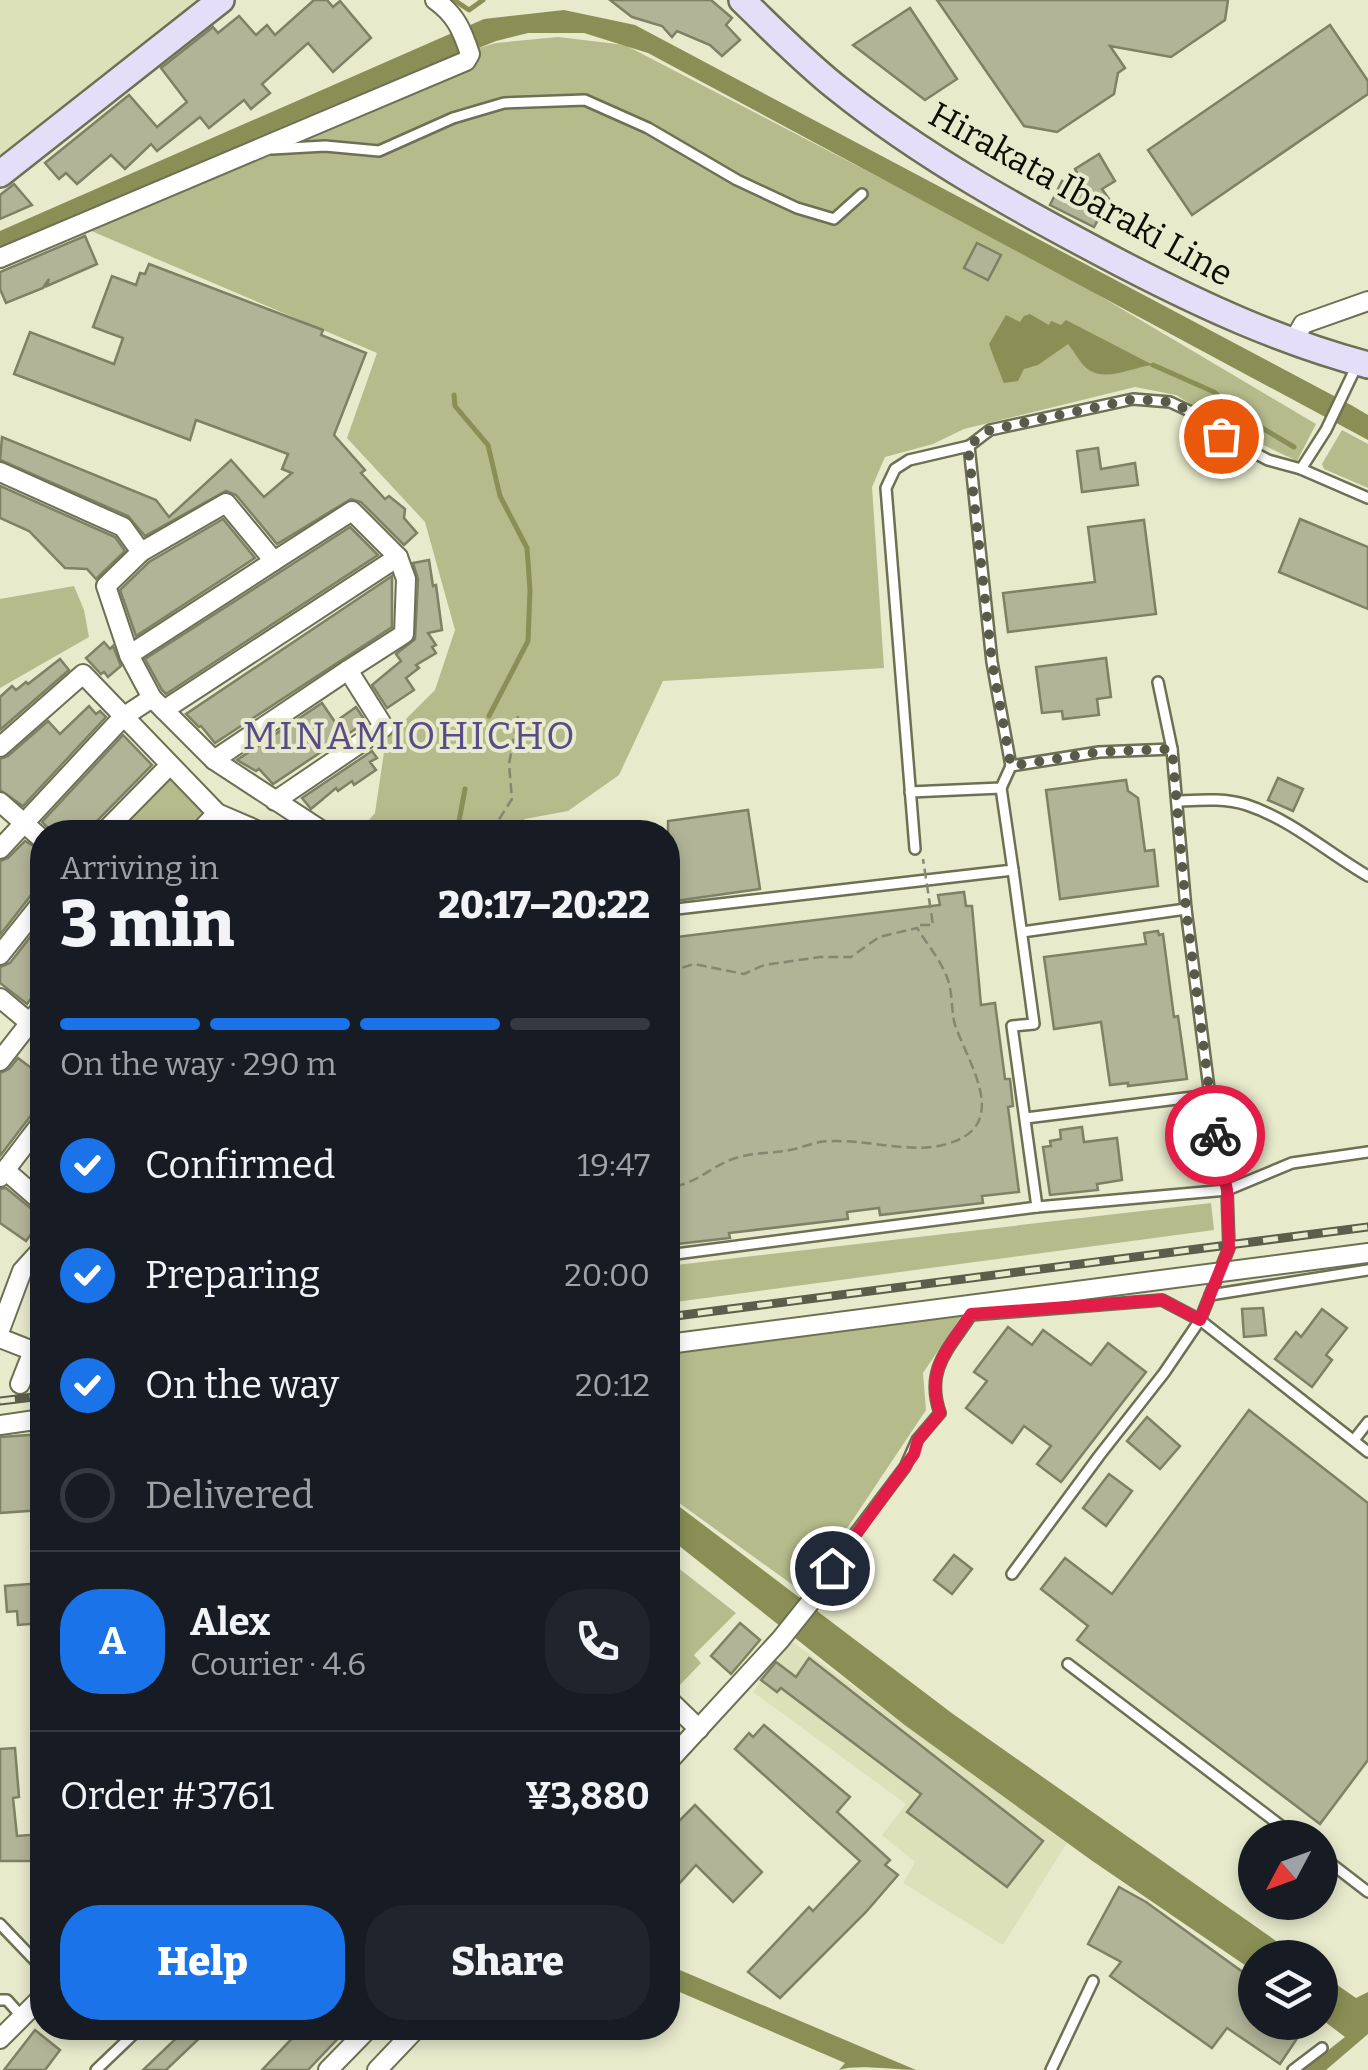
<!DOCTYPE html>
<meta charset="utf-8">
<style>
:root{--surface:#171b24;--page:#20242c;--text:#f1f3f6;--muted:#9ea1a6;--line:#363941;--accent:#1a73e8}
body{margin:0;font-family:Bitter,serif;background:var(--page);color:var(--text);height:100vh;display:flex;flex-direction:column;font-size:38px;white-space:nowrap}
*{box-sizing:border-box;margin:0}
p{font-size:32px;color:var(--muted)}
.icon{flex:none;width:55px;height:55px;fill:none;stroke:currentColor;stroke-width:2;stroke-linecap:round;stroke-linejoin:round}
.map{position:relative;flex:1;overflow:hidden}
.sheet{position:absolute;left:30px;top:820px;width:650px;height:1220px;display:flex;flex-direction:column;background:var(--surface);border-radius:40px;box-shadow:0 5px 15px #0003}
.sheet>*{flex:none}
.needle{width:65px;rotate:229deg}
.tools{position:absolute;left:1238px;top:1820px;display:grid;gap:20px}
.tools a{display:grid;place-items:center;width:100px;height:100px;border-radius:50%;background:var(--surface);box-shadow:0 5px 15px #0003;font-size:50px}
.pin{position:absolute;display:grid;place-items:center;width:85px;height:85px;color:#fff;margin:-42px;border:5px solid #fff;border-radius:50%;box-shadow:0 2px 10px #0007}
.courier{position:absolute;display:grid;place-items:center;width:100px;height:100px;margin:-50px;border:8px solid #e11d48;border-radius:50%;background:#fff;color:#222;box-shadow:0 2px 12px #0007}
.head em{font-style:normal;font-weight:800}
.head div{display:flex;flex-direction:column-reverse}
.head{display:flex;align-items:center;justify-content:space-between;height:170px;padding:0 30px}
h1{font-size:65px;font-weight:800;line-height:75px}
.bar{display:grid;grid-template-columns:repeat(4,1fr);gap:15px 10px;align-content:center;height:120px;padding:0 30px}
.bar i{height:12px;border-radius:8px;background:var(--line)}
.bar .on{background:var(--accent)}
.bar p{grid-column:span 4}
.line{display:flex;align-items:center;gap:25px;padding:0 30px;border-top:2px solid var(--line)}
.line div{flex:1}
.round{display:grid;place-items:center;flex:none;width:105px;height:105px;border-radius:40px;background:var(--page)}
ol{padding:0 30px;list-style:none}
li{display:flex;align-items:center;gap:30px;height:110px}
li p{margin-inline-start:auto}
li .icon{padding:10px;border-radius:50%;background:var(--accent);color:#fff;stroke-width:4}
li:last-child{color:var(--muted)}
li i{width:55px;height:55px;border:5px solid var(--line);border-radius:50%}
.action{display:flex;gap:20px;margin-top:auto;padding:20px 30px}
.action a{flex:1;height:115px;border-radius:40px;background:var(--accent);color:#fff;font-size:40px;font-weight:800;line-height:115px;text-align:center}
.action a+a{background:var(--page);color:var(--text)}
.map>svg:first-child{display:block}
.built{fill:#dde1ba}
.green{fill:#b6bb8c}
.water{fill:#8a8f55}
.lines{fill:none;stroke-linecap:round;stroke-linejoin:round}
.stream{stroke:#8a8f55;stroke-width:5}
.building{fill:#b1b496;stroke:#7e8164;stroke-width:2.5}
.lane-casing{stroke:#6e7054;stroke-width:14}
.street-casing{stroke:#6e7054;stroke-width:22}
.secondary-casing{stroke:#6e7054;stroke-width:30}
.path{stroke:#858771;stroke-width:2.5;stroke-dasharray:10 5;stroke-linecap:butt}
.lane{stroke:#fff;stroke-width:9}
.street{stroke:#fff;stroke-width:18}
.secondary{stroke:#e4def9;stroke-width:25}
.rail-casing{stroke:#5c5e4c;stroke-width:9}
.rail{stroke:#e7eacb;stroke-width:5;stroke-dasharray:15;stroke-linecap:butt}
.path-bridge{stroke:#858771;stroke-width:2.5;stroke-dasharray:10 5;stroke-linecap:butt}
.done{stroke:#595b4a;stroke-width:10;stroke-dasharray:0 18}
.route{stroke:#e11d48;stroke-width:12}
.labels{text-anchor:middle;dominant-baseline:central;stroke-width:8;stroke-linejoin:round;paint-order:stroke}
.street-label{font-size:35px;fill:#0d0e04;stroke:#e7eacb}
.neighbourhood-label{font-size:38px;letter-spacing:2.5px;fill:#594a88;stroke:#e7eacb}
</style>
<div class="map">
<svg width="1368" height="2070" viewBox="0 0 1368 2070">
<rect width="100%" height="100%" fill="#e7eacb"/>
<g class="built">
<path d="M 0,0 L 201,0 L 0,159 Z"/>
<path d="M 790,1640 L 1067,1843 L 1003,1945 L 903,1883 L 915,1862 L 882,1835 L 906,1804 L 753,1692 Z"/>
</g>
<g class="green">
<path d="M 558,37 L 625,45 L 1046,264 L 1316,424 L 1297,461 L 1234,431 L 1176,395 L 1135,387 L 964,429 L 933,444 L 885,457 L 872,487 L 884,668 L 663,681 L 619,775 L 568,811 L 525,819 L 512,832 L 359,832 L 375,813 L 386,739 L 435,690 L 455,630 L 425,522 L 347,438 L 377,353 L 61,218 L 449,57 L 496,43 Z"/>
<path d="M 1342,430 L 1368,444 L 1368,488 L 1324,469 L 1322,464 Z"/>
<path d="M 74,586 L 84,610 L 89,637 L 0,688 L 0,599 Z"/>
<path d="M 164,779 L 171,779 L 204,806 L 205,817 L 190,832 L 133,832 L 123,823 Z"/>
<path d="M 1211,1203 L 1214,1230 L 668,1303 L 668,1266 Z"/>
<path d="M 962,1315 L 923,1373 L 926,1410 L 804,1593 L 668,1495 L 668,1354 Z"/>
<path d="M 668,1560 L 736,1613 L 694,1655 L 701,1663 L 680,1685 L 668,1674 Z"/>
</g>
<g class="water">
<path d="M 564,10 L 635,25 L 1351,405 L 1368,415 L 1368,440 L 648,53 L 584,33 L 528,33 L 496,41 L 371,92 L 0,251 L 0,231 L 484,19 Z"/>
<path d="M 1030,314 L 1049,325 L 1051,321 L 1061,325 L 1066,320 L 1153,365 C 1132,367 1108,382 1089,370 C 1080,364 1075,352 1068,344 L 1038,365 L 1024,369 L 1018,381 L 1004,383 C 1003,381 990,348 989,344 L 1006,315 L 1020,322 L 1024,316 Z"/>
<path d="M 668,1498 L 953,1714 L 1299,1957 L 1255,1958 L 1255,1972 L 1091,1860 L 906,1726 L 668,1537 Z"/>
<path d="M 668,1965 L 916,2070 C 893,2070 857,2064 839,2070 L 845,2063 L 668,1987 Z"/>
<path d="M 1320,1973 L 1356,1998 L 1368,1992 L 1368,2034 L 1326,2070 L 1303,2070 L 1345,2037 L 1320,2018 Z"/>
</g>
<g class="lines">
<g class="stream">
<path d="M 454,0 L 469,10 L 483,0"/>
<path d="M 1153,365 L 1214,392 L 1239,414 L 1294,447"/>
<path d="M 454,395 L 455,406 L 488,445 L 500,496 L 527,548 L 530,590 L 528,641 L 489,716"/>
<path d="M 457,832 L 465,789"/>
</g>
</g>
<g class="building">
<path d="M 314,0 L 327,0 L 333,7 L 340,1 L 371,38 L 333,72 L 308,43 L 262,84 L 270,93 L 251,109 L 244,100 L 209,128 L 200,117 L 157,151 L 151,144 L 125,169 L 111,155 L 77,184 L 66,173 L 59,179 L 45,163 L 129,95 L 157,127 L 187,102 L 161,68 L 213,27 L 218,33 L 239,16 L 256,35 L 267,25 L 275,35 Z"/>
<path d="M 610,0 L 711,0 L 732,18 L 726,25 L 740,40 L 722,56 L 710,45 L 677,31 L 672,37 L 662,26 L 632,17 Z"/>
<path d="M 937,0 L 1228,0 L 1225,20 L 1171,57 L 1110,46 L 1125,68 L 1118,73 L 1114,94 L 1057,132 L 1024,126 Z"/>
<path d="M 910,8 L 957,79 L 925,100 L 853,45 Z"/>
<path d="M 1330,25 L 1368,81 L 1368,94 L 1192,215 L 1148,150 Z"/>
<path d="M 1099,154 L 1115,181 L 1102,189 L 1109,199 L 1094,227 L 1050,205 L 1062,181 L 1089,195 L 1075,169 Z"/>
<path d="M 14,184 L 32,205 L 0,219 L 0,195 Z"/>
<path d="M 85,236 L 97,264 L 47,286 L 49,279 L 43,288 L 6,303 L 0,289 L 0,272 Z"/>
<path d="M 977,243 L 1001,255 L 988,280 L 964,268 Z"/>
<path d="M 149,264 L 323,330 L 321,335 L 366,353 L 334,435 L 365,470 L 361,473 L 385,499 L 389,496 L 405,509 L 404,518 L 417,533 L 404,545 L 361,502 L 351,499 L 277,544 L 236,495 L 226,491 L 145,536 L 128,516 L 0,460 L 2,437 L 156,500 L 169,517 L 231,460 L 264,497 L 292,473 L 282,469 L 288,454 L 196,420 L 190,440 L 14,374 L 30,332 L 114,364 L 123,338 L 93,327 L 112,276 L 136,285 L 140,273 L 145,274 Z"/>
<path d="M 1098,448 L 1101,469 L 1135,463 L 1138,485 L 1082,492 L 1077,451 Z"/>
<path d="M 0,486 L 115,537 L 125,551 L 96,579 L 87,569 L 65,568 L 29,531 L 0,518 Z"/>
<path d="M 223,519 L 255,558 L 136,636 L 120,590 L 149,562 Z"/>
<path d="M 1300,519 L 1368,547 L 1368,609 L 1279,572 Z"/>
<path d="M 1144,520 L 1156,614 L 1008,632 L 1003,593 L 1095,582 L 1088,527 Z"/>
<path d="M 350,527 L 378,555 L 166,694 L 162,690 L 145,659 Z"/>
<path d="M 429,560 L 433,586 L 436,585 L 442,630 L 428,633 L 436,645 L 432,647 L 436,653 L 416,665 L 419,668 L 406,678 L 414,690 L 387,708 L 372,685 L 401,661 L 396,654 L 415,639 L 418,579 L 413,563 Z"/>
<path d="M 392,576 L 392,627 L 215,743 L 201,726 L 199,727 L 186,714 Z"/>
<path d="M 104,642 L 110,649 L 113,646 L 121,666 L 108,677 L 104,672 L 101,674 L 86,658 Z"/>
<path d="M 1106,658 L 1111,697 L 1097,699 L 1099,715 L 1063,719 L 1062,711 L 1042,713 L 1036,667 Z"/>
<path d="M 60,659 L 69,670 L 0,730 L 0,697 L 12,686 L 16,690 L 26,682 L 28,684 Z"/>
<path d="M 322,703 L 335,722 L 356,707 L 366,722 L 273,784 L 259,769 L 256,771 L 237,760 Z"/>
<path d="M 89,706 L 96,714 L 100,711 L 106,717 L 23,806 L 0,790 L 0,759 L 8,756 L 48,721 L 60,734 Z"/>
<path d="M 123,735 L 152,765 L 95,823 L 92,832 L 52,832 L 42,822 Z"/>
<path d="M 372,751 L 377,758 L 370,762 L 376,770 L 354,785 L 352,781 L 338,791 L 336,788 L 311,809 L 302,798 Z"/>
<path d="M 1278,778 L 1303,789 L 1293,811 L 1268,800 Z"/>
<path d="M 1126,780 L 1128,791 L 1138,798 L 1145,851 L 1154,850 L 1158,886 L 1060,899 L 1046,790 Z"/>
<path d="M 748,810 L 760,889 L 668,902 L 668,821 Z"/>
<path d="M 25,841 L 42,851 L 42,886 L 32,894 L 0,935 L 0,861 L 8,858 Z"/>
<path d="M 964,892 L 966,906 L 972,906 L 981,1005 L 995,1003 L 1005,1079 L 1010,1079 L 1013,1106 L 1008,1107 L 1019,1192 L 982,1196 L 983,1203 L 880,1215 L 879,1208 L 847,1212 L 848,1219 L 729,1233 L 730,1238 L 668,1245 L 668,938 L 940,905 L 938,895 Z"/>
<path d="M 42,922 L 42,983 L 27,1004 L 0,983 L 0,967 L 10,963 Z"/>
<path d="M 1158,931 L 1159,935 L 1163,934 L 1174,1017 L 1178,1016 L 1187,1079 L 1128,1086 L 1128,1083 L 1110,1085 L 1101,1022 L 1054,1029 L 1044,957 L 1146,944 L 1144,933 Z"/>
<path d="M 18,1058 L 42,1076 L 42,1110 L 32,1114 L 0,1156 L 0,1073 L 9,1069 Z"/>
<path d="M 1082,1127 L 1084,1142 L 1117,1138 L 1122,1180 L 1097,1184 L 1098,1190 L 1050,1195 L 1043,1147 L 1051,1146 L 1050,1141 L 1061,1139 L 1060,1130 Z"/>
<path d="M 6,1188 L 34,1211 L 42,1214 L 42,1229 L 37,1226 L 26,1241 L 0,1223 L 0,1189 Z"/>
<path d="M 1263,1308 L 1266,1335 L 1244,1337 L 1242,1309 Z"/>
<path d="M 1322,1309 L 1347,1328 L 1326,1355 L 1332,1360 L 1312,1387 L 1275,1359 L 1296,1332 L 1301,1337 Z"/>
<path d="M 1008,1327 L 1032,1345 L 1043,1330 L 1091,1365 L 1108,1343 L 1146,1372 L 1061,1482 L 1037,1464 L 1051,1446 L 1024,1426 L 1012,1443 L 966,1408 L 987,1381 L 974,1372 Z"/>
<path d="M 1249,1410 L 1368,1503 L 1368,1760 L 1320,1824 L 1077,1640 L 1088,1626 L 1041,1589 L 1065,1558 L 1112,1594 Z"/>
<path d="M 1147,1417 L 1180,1446 L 1160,1469 L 1127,1441 Z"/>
<path d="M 42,1434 L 42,1510 L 0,1513 L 0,1437 Z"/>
<path d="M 1109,1474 L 1132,1491 L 1106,1526 L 1083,1508 Z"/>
<path d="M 954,1555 L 972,1569 L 952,1594 L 934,1580 Z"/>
<path d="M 42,1583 L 42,1623 L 18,1625 L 17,1611 L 7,1612 L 5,1586 Z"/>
<path d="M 740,1623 L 760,1640 L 731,1674 L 711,1656 Z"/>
<path d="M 809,1658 L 1043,1841 L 1007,1887 L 907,1812 L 921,1794 L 781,1688 L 777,1692 L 761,1680 L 776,1662 L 796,1677 Z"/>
<path d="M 764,1725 L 850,1797 L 837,1812 L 890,1860 L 885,1865 L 898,1875 L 866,1912 L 780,1998 L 748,1972 L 809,1907 L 813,1911 L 860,1861 L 735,1749 L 749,1733 L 753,1737 Z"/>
<path d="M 15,1748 L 19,1797 L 13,1798 L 17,1836 L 42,1834 L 42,1861 L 0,1861 L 0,1749 Z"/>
<path d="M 695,1805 L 762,1872 L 733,1902 L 696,1865 L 668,1896 L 668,1832 Z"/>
<path d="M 1119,1887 L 1146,1902 L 1255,1981 L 1255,2022 L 1308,2022 L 1280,2064 L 1227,2028 L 1212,2048 L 1110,1976 L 1121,1962 L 1088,1944 Z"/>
<path d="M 187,2028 L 210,2028 L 166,2070 L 143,2070 Z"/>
<path d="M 302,2028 L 348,2028 L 308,2070 L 262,2070 Z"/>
<path d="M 35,2030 L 60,2050 L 45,2070 L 4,2070 Z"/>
</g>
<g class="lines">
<defs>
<g id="lane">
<path d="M 272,149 L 325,146 L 379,151 L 453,118 L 504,103 L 585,100 L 648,128 L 737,180 L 797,208 L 834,219 L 862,194"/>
<path d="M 969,446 L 992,662 L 1011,766"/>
<path d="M 1301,469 L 1368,498"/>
<path d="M 910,792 L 1001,788 L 1011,766 L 1099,752 L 1172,749"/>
<path d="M 1178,801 C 1201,800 1225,798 1247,805 C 1292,820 1328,853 1368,876"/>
<path d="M 915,849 L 886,488 L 895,469 L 909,460 L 969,446 L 990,430 L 1133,399 L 1170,402 L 1200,416 L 1221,435 L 1268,460 L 1301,469 L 1326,430 L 1357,365"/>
<path d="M 1013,870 L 1034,1024 L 1012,1026 L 1037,1207"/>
<path d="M 668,910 L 1013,870 L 1001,788"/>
<path d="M 1022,932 L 1186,909"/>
<path d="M 1026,1118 L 1209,1095"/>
<path d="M 668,1255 L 1037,1207 L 1227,1190 L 1292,1163 L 1368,1152"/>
<path d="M 1210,1295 L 1368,1270"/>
<path d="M 1354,1440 L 1368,1422"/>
<path d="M 1012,1574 L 1099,1456 L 1164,1373 L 1200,1320 L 1229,1248 L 1227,1190 L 1216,1143 L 1186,909 L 1172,749 L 1158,682"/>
<path d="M 812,1600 L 853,1536 L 905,1467 L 917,1440 L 940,1413 C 925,1369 948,1350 971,1315 L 1162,1300 L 1200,1320 L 1368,1452"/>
<path d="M 1068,1664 L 1297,1838"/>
<path d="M 1320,1855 L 1368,1892"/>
<path d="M 0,1924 L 42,1968"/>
<path d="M 0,2000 L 7,2000 L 23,2018"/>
<path d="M 96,2070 L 140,2028"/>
<path d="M 1051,2070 L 1093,1981"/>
<path d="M 1293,2070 L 1322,2048"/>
</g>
<g id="street">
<path d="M 0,258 L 466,61 L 470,54 C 462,30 456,15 435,0"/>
<path d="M 1293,342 L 1303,324 L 1368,301"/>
<path d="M 0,472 L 123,527 L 141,552"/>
<path d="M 129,655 L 274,561"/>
<path d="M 164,710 L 398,557"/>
<path d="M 0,747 L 83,674 L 217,813 L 261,832"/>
<path d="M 214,760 L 348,670"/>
<path d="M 275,801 L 384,727 L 348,670 L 404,634 L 406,579 L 398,557 L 352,511 L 274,561 L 226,503 L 141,552 L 106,586 L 129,655 L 152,698 L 214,760 L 324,832"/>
<path d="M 0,802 L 42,839"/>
<path d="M 104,832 L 170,765"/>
<path d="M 199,832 L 217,813"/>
<path d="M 0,849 L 123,717 L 152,698"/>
<path d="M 0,955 L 42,902"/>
<path d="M 0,998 L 42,1033"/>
<path d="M 0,1061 L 42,1007"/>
<path d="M 5,1170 L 42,1202"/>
<path d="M 0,1177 L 42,1122"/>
<path d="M 0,1330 L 22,1271 L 42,1249"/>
<path d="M 0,1338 L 33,1351 L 20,1384"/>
<path d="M 668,1344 L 1368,1253"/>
<path d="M 0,1425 L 42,1419"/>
<path d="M 668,1699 L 699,1729"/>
<path d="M 668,1762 L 780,1640 L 812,1600"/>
<path d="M 0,2039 L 42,1997"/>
<path d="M 328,2070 L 369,2028"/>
<path d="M 377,2070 L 417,2028"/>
</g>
<g id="secondary">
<path d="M 742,0 C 773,30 803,61 837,88 C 924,158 1023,212 1122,264 C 1201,305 1281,342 1368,365"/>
<path d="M 0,174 L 221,0"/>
</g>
</defs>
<use href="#lane" class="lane-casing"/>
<use href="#street" class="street-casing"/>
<use href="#secondary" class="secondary-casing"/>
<g class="path">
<path d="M 491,832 L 512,799 L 509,764 L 518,716"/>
<path d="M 668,972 L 694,964 L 744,974 L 764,965 L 820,957 L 851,957 L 879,937 L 917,928 C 927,944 942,962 948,980 C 953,995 951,1011 955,1025 C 970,1067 1013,1128 943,1145 C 907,1154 860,1137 820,1142 C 810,1144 800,1148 790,1150 C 770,1154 750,1152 730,1160 C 708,1169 693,1186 668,1187"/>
</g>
<use href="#lane" class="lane"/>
<use href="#street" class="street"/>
<use href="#secondary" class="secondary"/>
<defs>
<g id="rail">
<path d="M 668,1317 L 1368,1227"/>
<path d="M 0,1401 L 42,1396"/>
</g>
</defs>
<use href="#rail" class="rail-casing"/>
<use href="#rail" class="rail"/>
<path class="path-bridge" d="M 920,925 L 933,925 L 923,859"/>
</g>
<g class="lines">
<path class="done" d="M 1215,1135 L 1186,909 L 1172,749 L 1099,752 L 1011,766 L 992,662 L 968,446 L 990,430 L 1134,399 L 1170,402 L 1200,416 L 1221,436"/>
<path class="route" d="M 832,1568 L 914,1454 L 918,1440 L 940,1413 C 925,1369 948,1350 971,1314 L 1162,1300 L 1200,1320 L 1229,1248 L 1227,1190 L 1215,1135"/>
</g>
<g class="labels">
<g class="street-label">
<text transform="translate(1081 194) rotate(29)">Hirakata Ibaraki Line</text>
</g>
<g class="neighbourhood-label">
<text x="410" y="736">MINAMIOHICHO</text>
</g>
</g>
</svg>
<div class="tools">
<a><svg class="needle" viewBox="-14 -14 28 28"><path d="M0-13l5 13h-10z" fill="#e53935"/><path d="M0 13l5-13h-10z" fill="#9ea1a6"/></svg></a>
<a><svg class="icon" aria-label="layers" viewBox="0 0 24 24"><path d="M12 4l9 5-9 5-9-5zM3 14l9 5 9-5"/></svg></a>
</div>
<div class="pin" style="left:1221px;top:436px;background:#ea580c"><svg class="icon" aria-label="bag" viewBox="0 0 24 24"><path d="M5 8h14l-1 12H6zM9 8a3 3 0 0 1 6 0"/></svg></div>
<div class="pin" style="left:832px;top:1568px;background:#1f2937"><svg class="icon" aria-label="home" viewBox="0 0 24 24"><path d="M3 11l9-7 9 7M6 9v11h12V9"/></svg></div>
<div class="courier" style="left:1215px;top:1135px"><svg class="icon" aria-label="bike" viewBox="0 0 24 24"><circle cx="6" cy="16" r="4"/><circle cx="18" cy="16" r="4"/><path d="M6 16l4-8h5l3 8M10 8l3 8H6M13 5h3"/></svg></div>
<section class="sheet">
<div class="head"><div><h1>3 min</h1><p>Arriving in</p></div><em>20:17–20:22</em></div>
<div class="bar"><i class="on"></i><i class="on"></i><i class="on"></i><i></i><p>On the way · 290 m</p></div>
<ol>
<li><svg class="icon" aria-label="check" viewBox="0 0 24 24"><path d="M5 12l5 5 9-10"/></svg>Confirmed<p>19:47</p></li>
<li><svg class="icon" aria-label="check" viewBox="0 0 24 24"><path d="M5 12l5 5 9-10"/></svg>Preparing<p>20:00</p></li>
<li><svg class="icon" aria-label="check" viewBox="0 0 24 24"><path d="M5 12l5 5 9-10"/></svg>On the way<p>20:12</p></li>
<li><i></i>Delivered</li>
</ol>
<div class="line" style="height:180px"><b class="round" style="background:var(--accent);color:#fff">A</b><div><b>Alex</b><p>Courier · 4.6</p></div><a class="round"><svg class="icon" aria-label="phone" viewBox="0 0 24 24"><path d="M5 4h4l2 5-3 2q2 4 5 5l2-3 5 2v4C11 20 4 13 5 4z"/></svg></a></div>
<div class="line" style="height:130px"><div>Order #3761</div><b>¥3,880</b></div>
<div class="action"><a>Help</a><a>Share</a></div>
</section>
</div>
